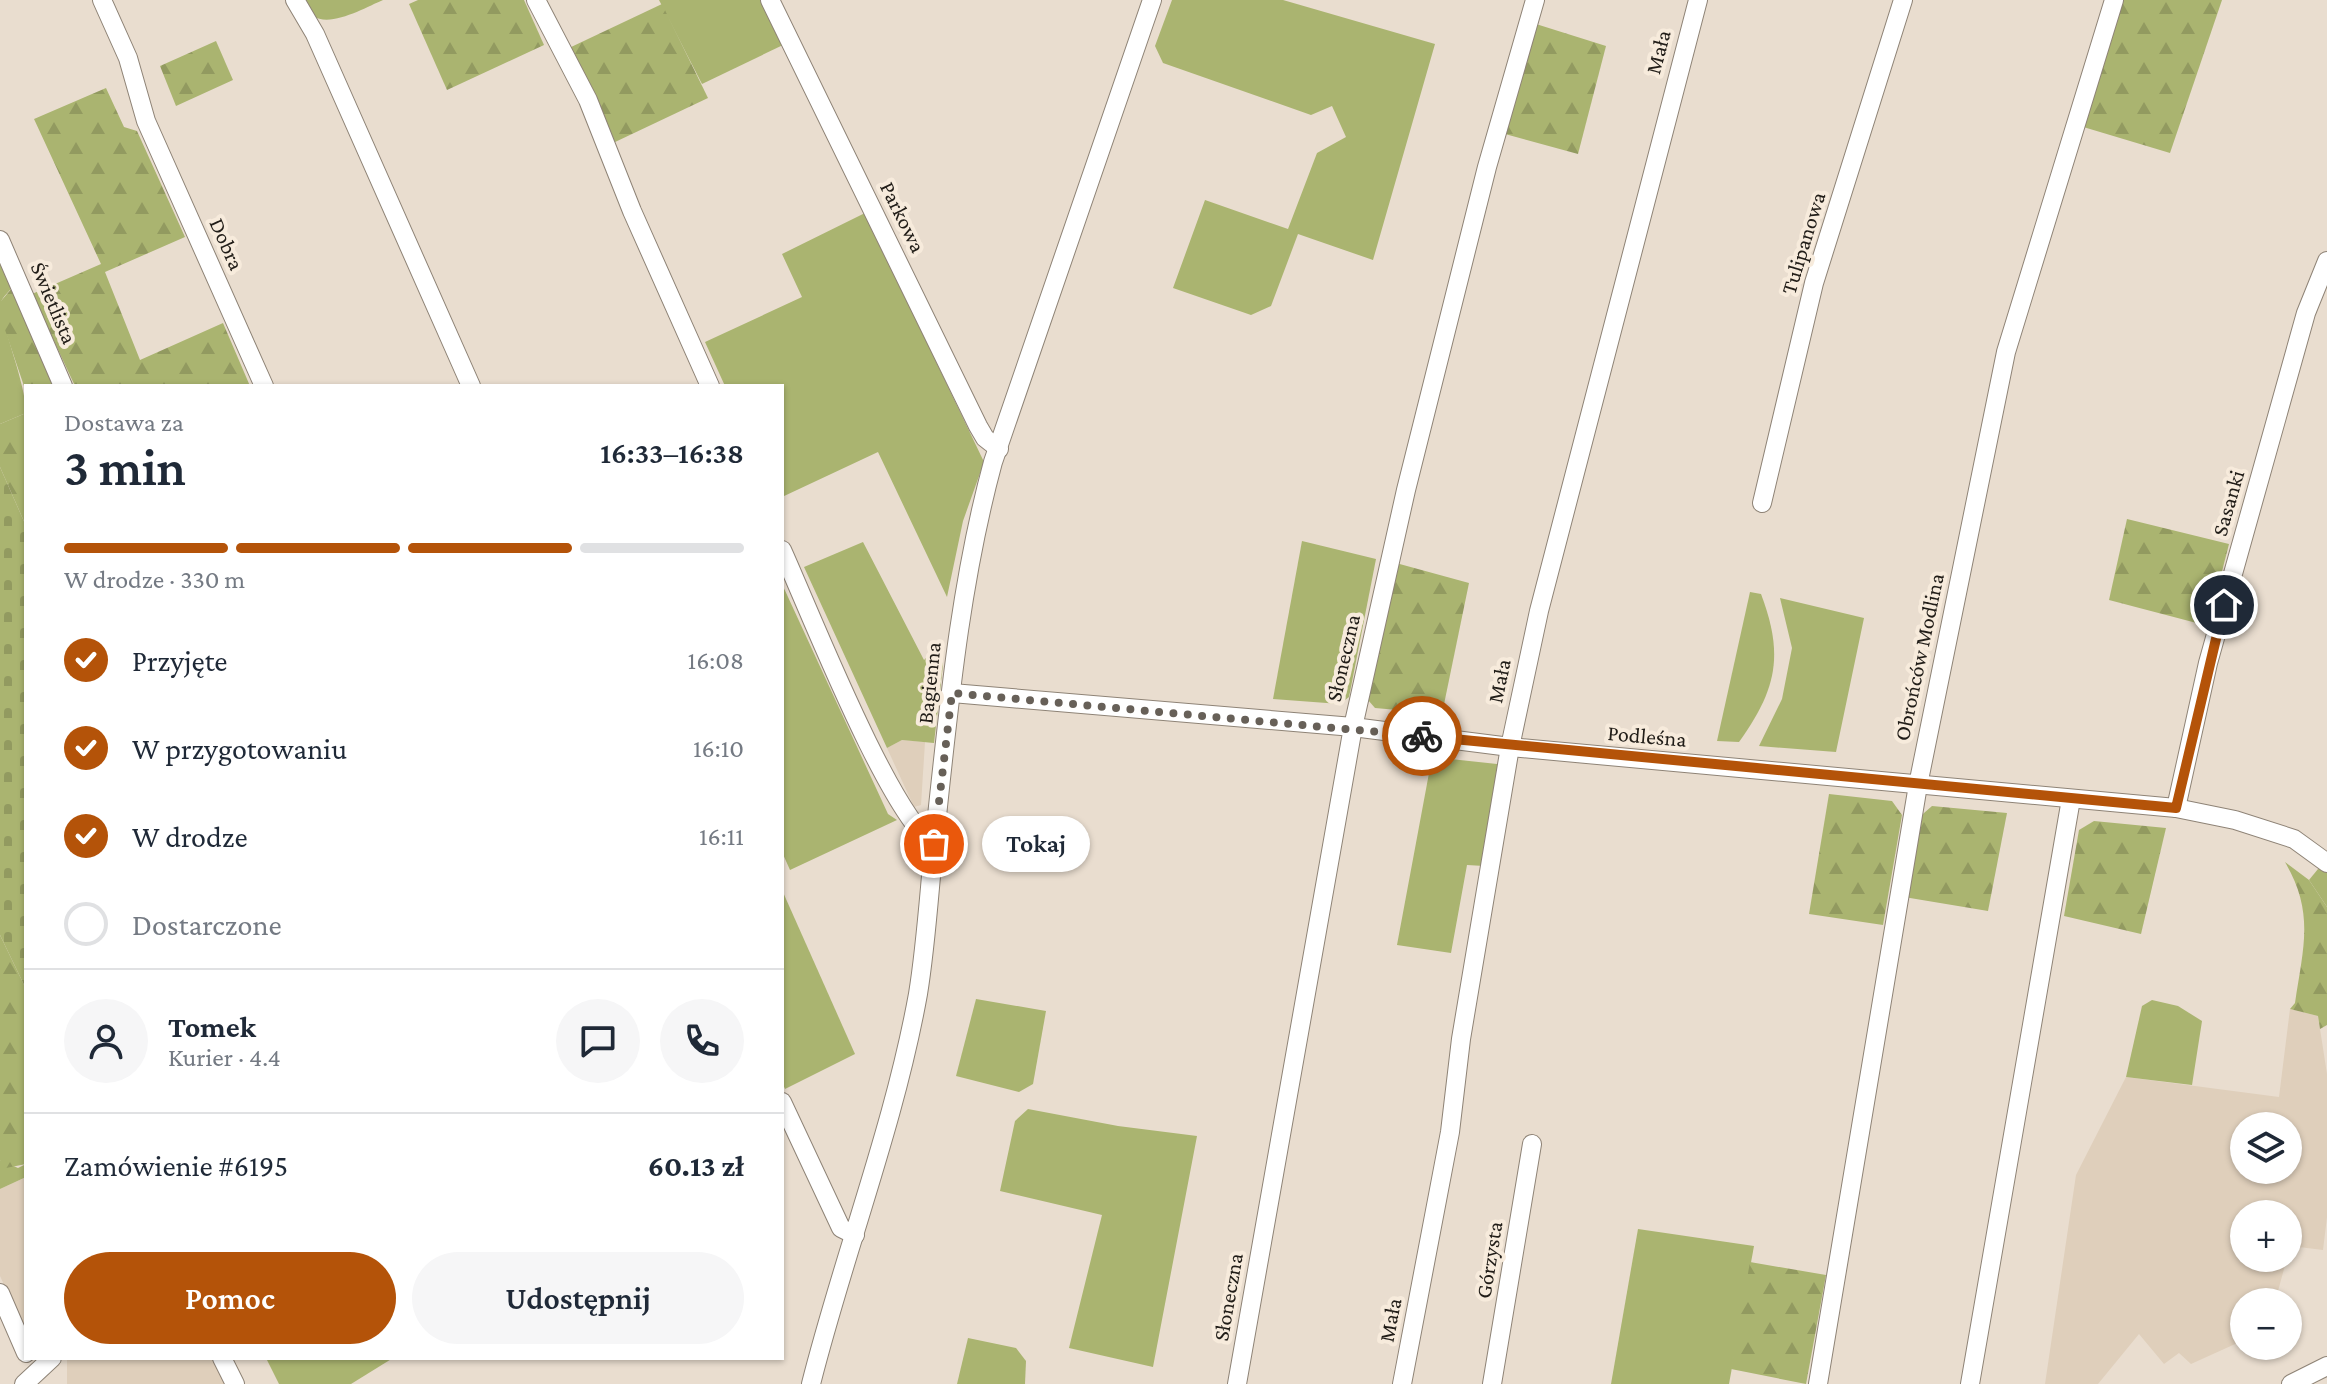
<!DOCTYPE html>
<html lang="pl">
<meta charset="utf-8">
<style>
:root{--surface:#fff;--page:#f6f6f7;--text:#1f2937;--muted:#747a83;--line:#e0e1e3;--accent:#b45309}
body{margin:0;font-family:"Crimson Pro",serif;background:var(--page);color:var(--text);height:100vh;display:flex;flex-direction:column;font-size:30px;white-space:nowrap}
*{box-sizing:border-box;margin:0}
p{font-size:26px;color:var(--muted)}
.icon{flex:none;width:44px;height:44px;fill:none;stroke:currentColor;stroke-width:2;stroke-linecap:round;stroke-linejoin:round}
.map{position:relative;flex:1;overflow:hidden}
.panel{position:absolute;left:24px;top:384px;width:760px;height:976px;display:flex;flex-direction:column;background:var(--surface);border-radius:0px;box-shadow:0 2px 6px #0004}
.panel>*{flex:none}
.controls{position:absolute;left:2230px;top:1112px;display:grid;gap:16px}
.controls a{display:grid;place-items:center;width:72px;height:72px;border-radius:50%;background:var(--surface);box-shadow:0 2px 6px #0004;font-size:40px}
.pin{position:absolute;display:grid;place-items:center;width:68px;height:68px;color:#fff;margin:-34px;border:4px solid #fff;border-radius:50%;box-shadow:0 2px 8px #0007}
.courier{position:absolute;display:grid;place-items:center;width:80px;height:80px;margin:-40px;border:6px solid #b45309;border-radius:50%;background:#fff;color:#222;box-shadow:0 2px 10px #0007}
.bubble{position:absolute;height:56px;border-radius:28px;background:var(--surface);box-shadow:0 2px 6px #0004;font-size:26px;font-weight:600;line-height:56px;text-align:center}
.head em{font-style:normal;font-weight:600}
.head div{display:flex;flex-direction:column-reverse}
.head{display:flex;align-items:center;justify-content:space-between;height:136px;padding:0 40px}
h1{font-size:52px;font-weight:600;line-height:60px}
.bar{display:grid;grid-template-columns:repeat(4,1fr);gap:12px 8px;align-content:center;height:96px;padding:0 40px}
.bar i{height:10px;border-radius:6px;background:var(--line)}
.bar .selected{background:var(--accent)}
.bar p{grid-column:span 4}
.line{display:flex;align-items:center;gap:20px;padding:0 40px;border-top:2px solid var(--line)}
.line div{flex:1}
.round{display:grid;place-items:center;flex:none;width:84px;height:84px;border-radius:42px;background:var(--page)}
ol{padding:0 40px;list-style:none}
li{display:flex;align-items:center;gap:24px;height:88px}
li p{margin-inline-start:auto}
li .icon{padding:8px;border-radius:50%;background:var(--accent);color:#fff;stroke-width:4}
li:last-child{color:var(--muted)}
li i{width:44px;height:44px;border:4px solid var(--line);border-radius:50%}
.action{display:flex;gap:16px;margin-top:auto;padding:16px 40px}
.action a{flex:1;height:92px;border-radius:48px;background:var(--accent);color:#fff;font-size:32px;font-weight:600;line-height:92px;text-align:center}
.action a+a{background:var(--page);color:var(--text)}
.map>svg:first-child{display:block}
.built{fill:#dfcfbb;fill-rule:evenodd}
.green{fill:#aab470}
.forest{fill:url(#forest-firs)}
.cemetery{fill:url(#cemetery-stones)}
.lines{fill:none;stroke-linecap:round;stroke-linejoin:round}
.street-casing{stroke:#8e8376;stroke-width:20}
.street{stroke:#fff;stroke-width:18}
.done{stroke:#676058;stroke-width:8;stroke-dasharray:0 14.4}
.route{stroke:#b45309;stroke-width:10}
.labels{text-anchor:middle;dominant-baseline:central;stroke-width:8;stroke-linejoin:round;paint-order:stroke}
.street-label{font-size:22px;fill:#211d18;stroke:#f7ebdc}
</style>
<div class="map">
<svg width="2327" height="1384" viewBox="0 0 2327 1384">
<defs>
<pattern id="forest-firs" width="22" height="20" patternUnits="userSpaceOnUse" patternTransform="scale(2)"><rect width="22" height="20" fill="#aab470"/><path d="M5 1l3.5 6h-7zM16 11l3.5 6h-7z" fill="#929a60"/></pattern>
<pattern id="cemetery-stones" width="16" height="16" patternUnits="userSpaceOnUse" patternTransform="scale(2)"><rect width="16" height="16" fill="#aab470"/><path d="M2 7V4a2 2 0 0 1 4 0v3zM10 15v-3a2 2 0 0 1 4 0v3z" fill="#929a60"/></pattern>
</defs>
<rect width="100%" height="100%" fill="#e9ddcf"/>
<g class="built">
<path d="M 902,740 L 925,742 L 921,805 L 914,807 L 887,748 Z"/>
<path d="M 2290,1009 L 2318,1016 L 2327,1074 L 2327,1217 L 2323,1250 L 2299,1247 L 2288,1256 L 2288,1214 L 2244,1214 L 2244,1258 L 2287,1258 L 2275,1302 L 2244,1302 L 2244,1340 L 2191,1364 L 2179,1353 L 2164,1364 L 2139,1334 L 2098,1384 L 2045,1384 L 2076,1175 L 2126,1077 L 2279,1097 ZM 2244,1126 L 2288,1126 L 2288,1170 L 2244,1170 Z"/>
<path d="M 26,1177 L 26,1333 L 0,1276 L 0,1189 Z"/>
<path d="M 67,1358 L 213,1358 L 226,1384 L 67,1384 Z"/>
</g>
<g class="green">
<path d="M 301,0 L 383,0 C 366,7 331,28 313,16 C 309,13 304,4 301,0 Z"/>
<path d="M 659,0 L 760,0 L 783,45 L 702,84 Z"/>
<path d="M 1172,0 L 1283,0 L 1435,44 L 1373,260 L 1298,234 L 1271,306 L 1251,315 L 1173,288 L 1205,200 L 1288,229 L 1317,153 L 1346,137 L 1332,106 L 1311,115 L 1163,63 L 1155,46 Z"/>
<path d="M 865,213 L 984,462 L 963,521 L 947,597 L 878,452 L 782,497 L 782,386 L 725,386 L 705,342 L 802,297 L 782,254 Z"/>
<path d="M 0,257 L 13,287 C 9,291 3,297 1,302 C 0,324 26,382 26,413 L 0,424 Z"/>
<path d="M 1302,541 L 1376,559 L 1349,697 L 1340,704 L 1273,699 Z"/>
<path d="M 863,542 L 924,660 L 937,647 L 943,665 L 934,743 L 902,740 L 887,748 L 804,567 Z"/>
<path d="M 782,584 L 888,814 L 897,820 L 790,870 L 782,852 Z"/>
<path d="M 1750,592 L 1761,594 C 1784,655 1777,689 1739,742 L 1717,741 Z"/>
<path d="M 1780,598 L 1864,618 L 1836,752 L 1759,746 L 1782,699 L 1792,648 Z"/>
<path d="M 1432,757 L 1497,764 L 1502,768 L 1484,866 L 1467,865 L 1451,953 L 1397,945 Z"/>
<path d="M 2318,869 L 2327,870 L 2327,907 L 2309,880 Z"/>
<path d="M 782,890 L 855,1054 L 785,1089 L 782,1082 Z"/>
<path d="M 976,999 L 1046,1011 L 1033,1084 L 1019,1092 L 956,1076 Z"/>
<path d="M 2152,1000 L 2178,1006 L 2202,1021 L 2192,1085 L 2126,1077 L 2142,1006 Z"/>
<path d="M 1028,1109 L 1118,1126 L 1197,1136 L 1153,1367 L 1069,1348 L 1102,1215 L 1000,1191 L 1015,1121 Z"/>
<path d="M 0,1160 L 18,1168 L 26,1164 L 26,1177 L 0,1189 Z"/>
<path d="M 1638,1229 L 1754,1246 L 1729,1384 L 1611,1384 Z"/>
<path d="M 968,1338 L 1016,1348 L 1026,1361 L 1025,1384 L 957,1384 Z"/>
<path d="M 266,1358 L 393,1358 L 351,1384 L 279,1384 Z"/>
</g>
<g class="forest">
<path d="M 418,0 L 524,0 L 544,45 L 447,90 L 409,4 Z"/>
<path d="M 2121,0 L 2222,0 L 2170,153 L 2080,126 Z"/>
<path d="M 662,4 L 708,98 L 613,143 L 569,48 Z"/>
<path d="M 1536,24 L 1606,46 L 1578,154 L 1505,134 Z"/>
<path d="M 216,41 L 233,80 L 176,106 L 160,66 Z"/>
<path d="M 106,88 L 124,127 L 137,131 L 185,237 L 105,272 L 140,360 L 223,323 L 250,386 L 75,386 L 32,294 L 101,264 L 34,119 Z"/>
<path d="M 13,287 L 56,386 L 26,386 L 26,392 L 0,315 L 1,301 Z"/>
<path d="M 26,413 L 26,526 L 0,467 L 0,424 Z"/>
<path d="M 2127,519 L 2229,544 L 2208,626 L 2109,600 Z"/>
<path d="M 1396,563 L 1469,583 L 1442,714 L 1375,708 L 1368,700 Z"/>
<path d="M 1829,794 L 1892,801 L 1902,815 L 1883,925 L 1809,914 Z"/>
<path d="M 1932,806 L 2007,813 L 1988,911 L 1904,897 L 1916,820 Z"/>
<path d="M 2094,821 L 2166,828 L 2141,934 L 2064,916 L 2079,830 Z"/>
<path d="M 2285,862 L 2309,880 L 2327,907 L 2327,1025 L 2320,1029 L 2318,1016 L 2290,1009 L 2295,1003 C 2303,948 2315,913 2285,862 Z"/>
<path d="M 0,935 L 26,989 L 26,1164 L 6,1168 L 0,1160 Z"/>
<path d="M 1750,1262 L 1826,1275 L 1806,1384 L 1731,1369 Z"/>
</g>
<path class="cemetery" d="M 0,467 L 26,526 L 26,989 L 0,935 Z"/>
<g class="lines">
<defs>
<g id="street">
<path d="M 102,0 L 128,58 L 146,121 L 264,386"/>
<path d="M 295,0 L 315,34 L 471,386"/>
<path d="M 536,0 L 588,100 L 632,211 L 710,386"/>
<path d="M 770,0 L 978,426 L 985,438 L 999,449"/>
<path d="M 0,240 L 63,386"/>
<path d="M 1762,503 L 1814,283 L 1903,0"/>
<path d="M 782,550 C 808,607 890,817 934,844"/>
<path d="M 952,693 L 1353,727 L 1510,747 L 2176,808 L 2235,820 L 2294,839 L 2327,863"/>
<path d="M 2176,808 L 2208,663 L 2306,313 L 2327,261"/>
<path d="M 782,1102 L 841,1228 L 855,1235"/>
<path d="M 0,1293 L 26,1353"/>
<path d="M 222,1358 L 235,1384"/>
<path d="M 24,1384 L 52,1358"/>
<path d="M 811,1384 C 844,1253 894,1127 918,994 C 926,945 929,894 934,844 C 948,715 959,587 993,462 L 1152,0"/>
<path d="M 1237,1384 L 1353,727 L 1406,490 L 1487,167 L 1535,0"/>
<path d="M 1402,1384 L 1450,1132 L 1461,1039 L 1510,747 L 1539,611 L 1698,0"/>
<path d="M 1492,1384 L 1532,1144"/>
<path d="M 1818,1384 L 1918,785 L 2006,352 L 2114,0"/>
<path d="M 1970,1384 L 2071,799"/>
<path d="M 2291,1384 L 2327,1366"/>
</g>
</defs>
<use href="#street" class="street-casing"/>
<use href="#street" class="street"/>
</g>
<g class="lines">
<path class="done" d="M 934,844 L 952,693 L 1422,736"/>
<path class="route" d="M 1422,736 L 2176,808 L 2224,605"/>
</g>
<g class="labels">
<g class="street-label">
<text transform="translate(1658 52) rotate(-75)">Mała</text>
<text transform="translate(903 217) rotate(64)">Parkowa</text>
<text transform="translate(1803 243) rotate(-73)">Tulipanowa</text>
<text transform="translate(227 244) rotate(66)">Dobra</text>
<text transform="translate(54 303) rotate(67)">Świetlista</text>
<text transform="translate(2228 503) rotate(-74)">Sasanki</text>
<text transform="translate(1919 657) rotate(-78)">Obrońców Modlina</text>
<text transform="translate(1343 658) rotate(-77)">Słoneczna</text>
<text transform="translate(1499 681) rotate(-78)">Mała</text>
<text transform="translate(929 683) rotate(-84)">Bagienna</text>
<text transform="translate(1647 736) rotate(5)">Podleśna</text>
<text transform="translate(1489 1260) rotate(-81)">Górzysta</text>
<text transform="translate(1228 1297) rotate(-80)">Słoneczna</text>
<text transform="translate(1390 1320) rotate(-79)">Mała</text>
</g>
</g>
</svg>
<div class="controls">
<a><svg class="icon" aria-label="layers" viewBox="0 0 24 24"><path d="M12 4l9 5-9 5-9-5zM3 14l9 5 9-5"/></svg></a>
<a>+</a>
<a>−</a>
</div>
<div class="pin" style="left:934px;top:844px;background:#ea580c"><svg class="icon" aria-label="bag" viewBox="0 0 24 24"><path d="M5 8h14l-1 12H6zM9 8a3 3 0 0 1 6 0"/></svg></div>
<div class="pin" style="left:2224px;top:605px;background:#1f2937"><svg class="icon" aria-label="home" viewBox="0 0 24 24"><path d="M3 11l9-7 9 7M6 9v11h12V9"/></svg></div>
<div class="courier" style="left:1422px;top:736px"><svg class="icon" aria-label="bike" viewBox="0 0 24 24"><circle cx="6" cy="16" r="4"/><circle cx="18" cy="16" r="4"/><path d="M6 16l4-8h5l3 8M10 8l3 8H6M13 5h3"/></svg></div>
<div class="bubble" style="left:982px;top:816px;width:108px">Tokaj</div>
<section class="panel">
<div class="head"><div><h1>3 min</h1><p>Dostawa za</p></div><em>16:33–16:38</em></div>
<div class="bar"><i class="selected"></i><i class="selected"></i><i class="selected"></i><i></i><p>W drodze · 330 m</p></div>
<ol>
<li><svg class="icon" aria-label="check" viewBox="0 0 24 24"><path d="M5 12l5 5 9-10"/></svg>Przyjęte<p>16:08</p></li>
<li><svg class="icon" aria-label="check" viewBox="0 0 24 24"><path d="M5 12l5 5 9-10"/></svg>W przygotowaniu<p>16:10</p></li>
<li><svg class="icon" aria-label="check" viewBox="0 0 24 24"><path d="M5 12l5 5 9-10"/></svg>W drodze<p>16:11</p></li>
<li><i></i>Dostarczone</li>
</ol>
<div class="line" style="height:144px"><a class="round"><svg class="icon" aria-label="person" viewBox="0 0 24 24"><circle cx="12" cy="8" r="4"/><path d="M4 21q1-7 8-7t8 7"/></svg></a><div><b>Tomek</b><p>Kurier · 4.4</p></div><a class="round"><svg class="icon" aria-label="chat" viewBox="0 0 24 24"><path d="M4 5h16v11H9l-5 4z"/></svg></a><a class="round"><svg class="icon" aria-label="phone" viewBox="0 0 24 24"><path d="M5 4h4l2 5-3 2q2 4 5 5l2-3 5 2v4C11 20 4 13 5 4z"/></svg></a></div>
<div class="line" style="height:104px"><div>Zamówienie #6195</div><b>60.13 zł</b></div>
<div class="action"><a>Pomoc</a><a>Udostępnij</a></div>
</section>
</div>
